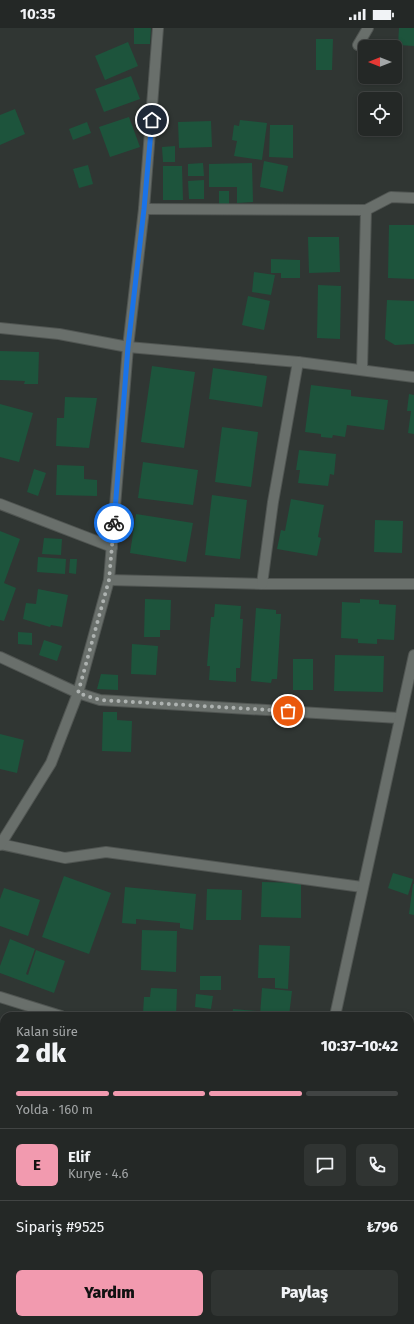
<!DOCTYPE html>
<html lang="tr">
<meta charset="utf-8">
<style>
:root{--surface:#242826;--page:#303432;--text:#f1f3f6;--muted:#a3a6a7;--line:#414443;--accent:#f29aaf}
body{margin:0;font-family:"Fira Sans",sans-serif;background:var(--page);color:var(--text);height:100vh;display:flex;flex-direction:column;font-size:15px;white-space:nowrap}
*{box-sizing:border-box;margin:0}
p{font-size:13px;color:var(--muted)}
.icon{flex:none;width:22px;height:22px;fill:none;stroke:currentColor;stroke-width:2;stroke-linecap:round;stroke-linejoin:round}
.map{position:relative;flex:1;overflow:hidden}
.sheet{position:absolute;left:0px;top:984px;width:414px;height:312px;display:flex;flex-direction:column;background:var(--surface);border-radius:12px 12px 0 0;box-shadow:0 2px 6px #0003,0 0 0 1px var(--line)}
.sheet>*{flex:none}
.needle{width:26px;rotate:270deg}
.tools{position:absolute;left:358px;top:12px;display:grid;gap:8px}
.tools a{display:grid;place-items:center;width:44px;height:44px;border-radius:6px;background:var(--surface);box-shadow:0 2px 6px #0003,0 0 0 1px var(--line);font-size:20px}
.pin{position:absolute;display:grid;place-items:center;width:34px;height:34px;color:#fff;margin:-17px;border:2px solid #fff;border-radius:50%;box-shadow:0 1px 4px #0007}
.courier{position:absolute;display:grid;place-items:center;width:40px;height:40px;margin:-20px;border:3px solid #1a73e8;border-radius:50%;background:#fff;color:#222;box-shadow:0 1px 5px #0007}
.headline em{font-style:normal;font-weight:800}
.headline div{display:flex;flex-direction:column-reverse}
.headline{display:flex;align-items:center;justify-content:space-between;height:68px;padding:0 16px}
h1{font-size:26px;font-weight:800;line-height:30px}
.bar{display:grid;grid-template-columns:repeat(4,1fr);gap:6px 4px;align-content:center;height:48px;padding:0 16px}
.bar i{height:5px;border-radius:3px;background:var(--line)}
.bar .selected{background:var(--accent)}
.bar p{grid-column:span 4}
.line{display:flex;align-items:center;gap:10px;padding:0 16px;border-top:1px solid var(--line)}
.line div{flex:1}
.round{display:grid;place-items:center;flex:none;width:42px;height:42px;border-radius:6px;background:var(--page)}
.button{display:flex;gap:8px;margin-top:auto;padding:8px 16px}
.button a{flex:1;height:46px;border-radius:6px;background:var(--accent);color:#111;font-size:16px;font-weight:800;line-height:46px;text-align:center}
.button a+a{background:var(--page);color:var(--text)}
.status{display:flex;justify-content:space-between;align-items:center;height:28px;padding:0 20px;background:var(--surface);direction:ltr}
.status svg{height:11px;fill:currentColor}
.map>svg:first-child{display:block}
.building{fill:#1d543c}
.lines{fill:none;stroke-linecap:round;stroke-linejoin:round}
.minor-casing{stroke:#505552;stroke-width:12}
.minor{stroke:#696f6b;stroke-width:10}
.done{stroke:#adb2b0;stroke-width:4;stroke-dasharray:0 7.2}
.route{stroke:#1a73e8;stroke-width:5}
</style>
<div class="status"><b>10:35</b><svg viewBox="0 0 49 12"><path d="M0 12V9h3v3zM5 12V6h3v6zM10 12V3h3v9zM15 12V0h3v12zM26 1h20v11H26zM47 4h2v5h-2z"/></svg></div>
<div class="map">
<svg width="414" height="1296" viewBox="0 0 414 1296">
<rect width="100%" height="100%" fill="#303633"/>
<g class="building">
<path d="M 134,0 L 151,0 L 150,16 L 134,16 Z"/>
<path d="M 399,0 L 414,0 L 414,18 L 398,17 Z"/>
<path d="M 316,11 L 333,11 L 332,42 L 316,42 Z"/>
<path d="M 128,14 L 138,38 L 105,52 L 95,28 Z"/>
<path d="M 131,48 L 140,71 L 104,84 L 95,61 Z"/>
<path d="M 15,81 L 25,106 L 0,117 L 0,87 Z"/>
<path d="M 129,89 L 140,119 L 110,129 L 99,99 Z"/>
<path d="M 240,92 L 267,95 L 262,132 L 234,128 L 237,113 L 232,112 L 234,97 L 239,98 Z"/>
<path d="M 211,93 L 212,119 L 179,120 L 178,94 Z"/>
<path d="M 87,94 L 91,105 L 73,112 L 69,101 Z"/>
<path d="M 270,97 L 293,97 L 293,130 L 269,129 Z"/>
<path d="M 175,118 L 175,134 L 163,134 L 162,119 Z"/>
<path d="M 264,133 L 288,138 L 283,164 L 260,159 Z"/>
<path d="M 203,135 L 204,148 L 188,148 L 188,136 Z"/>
<path d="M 252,135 L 253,174 L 237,175 L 237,159 L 209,159 L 209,136 Z"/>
<path d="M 88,137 L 93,156 L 79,160 L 73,141 Z"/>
<path d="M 163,138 L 182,138 L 183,172 L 163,172 Z"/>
<path d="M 204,152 L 204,171 L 189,171 L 188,153 Z"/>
<rect x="219" y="163" width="10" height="13"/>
<path d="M 389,197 L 414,197 L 414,251 L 388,250 Z"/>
<path d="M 308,209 L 339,209 L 340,244 L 309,245 Z"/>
<path d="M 271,231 L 300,232 L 300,250 L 281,250 L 281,245 L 271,245 Z"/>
<path d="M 254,244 L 275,247 L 271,267 L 252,264 Z"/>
<path d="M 318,257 L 341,258 L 340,311 L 317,310 Z"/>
<path d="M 248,268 L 270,273 L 264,302 L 242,297 Z"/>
<path d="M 387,272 L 414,273 L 414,316 L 395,317 L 385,311 Z"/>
<path d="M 0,323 L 39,324 L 38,356 L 24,356 L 25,353 L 0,352 Z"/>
<path d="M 152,338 L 195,344 L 184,420 L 141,414 Z"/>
<path d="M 213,340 L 267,348 L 262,379 L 209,371 Z"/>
<path d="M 311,357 L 351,362 L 351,368 L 388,372 L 384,402 L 347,397 L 345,409 L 333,407 L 332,410 L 321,409 L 321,406 L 305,404 Z"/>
<path d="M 409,366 L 414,367 L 414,406 L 408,405 L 411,383 L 407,383 Z"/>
<path d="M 65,369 L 97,370 L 89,420 L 56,418 L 57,390 L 64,390 Z"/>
<path d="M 0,376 L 33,385 L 19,434 L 0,429 Z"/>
<path d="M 222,399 L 258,404 L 251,459 L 215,454 Z"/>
<path d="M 299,422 L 336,426 L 334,447 L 330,446 L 328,458 L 298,455 L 300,442 L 296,442 Z"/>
<path d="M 143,434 L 198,442 L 193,477 L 138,470 Z"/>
<path d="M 57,437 L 84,438 L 84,451 L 97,452 L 97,468 L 56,467 Z"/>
<path d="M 34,441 L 46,445 L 38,468 L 27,464 Z"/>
<path d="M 212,467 L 247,472 L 240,531 L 205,527 Z"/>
<path d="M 291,471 L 324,477 L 318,509 L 321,510 L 317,528 L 277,521 L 281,502 L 285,503 Z"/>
<path d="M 136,486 L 193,495 L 186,534 L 130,525 Z"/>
<path d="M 375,492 L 403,493 L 402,525 L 374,524 Z"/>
<path d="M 0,503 L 20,511 L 4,555 L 16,560 L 4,593 L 0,592 Z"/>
<path d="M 44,510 L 62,511 L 61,527 L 42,526 Z"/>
<path d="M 38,529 L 66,531 L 65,546 L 37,544 Z"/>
<path d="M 70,531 L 77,531 L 76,546 L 69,545 Z"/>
<path d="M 38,561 L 68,567 L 62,599 L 51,597 L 50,599 L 23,591 L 26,575 L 36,576 Z"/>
<path d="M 145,571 L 171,572 L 170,602 L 160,602 L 160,609 L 144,609 Z"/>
<path d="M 360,571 L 379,572 L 379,576 L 396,577 L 394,612 L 377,611 L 377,616 L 358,615 L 358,611 L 341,610 L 342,574 L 360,575 Z"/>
<path d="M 215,576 L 241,578 L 240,591 L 243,591 L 240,640 L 236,640 L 236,654 L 209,652 L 210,638 L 207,638 L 211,589 L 214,589 Z"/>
<path d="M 256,580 L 276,582 L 276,586 L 281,586 L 277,651 L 272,651 L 271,655 L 251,653 Z"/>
<path d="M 18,604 L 32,605 L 32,617 L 18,616 Z"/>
<path d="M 44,612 L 62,618 L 57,633 L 39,627 Z"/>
<path d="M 132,616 L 158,618 L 156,647 L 131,646 Z"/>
<path d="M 335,627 L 384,628 L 383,664 L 334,663 Z"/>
<rect x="293" y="631" width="20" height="31"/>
<path d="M 101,646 L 118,647 L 118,662 L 97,661 Z"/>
<path d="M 103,684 L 117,684 L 117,692 L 132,693 L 131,724 L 102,723 Z"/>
<path d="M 0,706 L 24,712 L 17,745 L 0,741 Z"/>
<path d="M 393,845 L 413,851 L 408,867 L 388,860 Z"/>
<path d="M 64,848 L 111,865 L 89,926 L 42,909 Z"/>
<path d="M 262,854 L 301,855 L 301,890 L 261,889 Z"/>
<path d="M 413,856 L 414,856 L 414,887 L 409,886 Z"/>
<path d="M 125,859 L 196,866 L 193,902 L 180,900 L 180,895 L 136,891 L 136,896 L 122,895 Z"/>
<path d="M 4,860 L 40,872 L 28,908 L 0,898 L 0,871 Z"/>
<path d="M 207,861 L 242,862 L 241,892 L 206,892 Z"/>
<path d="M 142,902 L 177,903 L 176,944 L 141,942 Z"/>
<path d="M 10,911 L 35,921 L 26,946 L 28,947 L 36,922 L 65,933 L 54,965 L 0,945 L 0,938 Z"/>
<path d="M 259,917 L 290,918 L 288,961 L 275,960 L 275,950 L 258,950 Z"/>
<rect x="200" y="948" width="21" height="14"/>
<path d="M 151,960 L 177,961 L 176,988 L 149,988 L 149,985 L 143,985 L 144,969 L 150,969 Z"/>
<path d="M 262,960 L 292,963 L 289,988 L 260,988 Z"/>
<path d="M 196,966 L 213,968 L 211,981 L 195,979 Z"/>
<path d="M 233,981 L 257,983 L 257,988 L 232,988 Z"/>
<path d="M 0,1022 L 4,1023 L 4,1050 L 0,1049 Z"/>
<path d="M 3,1111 L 4,1111 L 4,1150 L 0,1150 L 0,1132 Z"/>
<path d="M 0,1191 L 4,1192 L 2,1234 L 0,1233 Z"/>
<path d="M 410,1231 L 414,1231 L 414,1296 L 393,1296 L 393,1292 L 410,1292 Z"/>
<path d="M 85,1292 L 106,1292 L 105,1296 L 84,1296 Z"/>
<rect x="222" y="1292" width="33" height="4"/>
<rect x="278" y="1292" width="77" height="4"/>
</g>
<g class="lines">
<defs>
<g id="minor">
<path d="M 358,17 L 368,0"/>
<path d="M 144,181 L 366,182 L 391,169 L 414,170"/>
<path d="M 0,300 L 59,306 L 128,319 L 298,334 L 414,349"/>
<path d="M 362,342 L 366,182"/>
<path d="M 0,476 L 112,519"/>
<path d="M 109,552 L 262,556 L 414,556"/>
<path d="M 262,556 L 273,474 L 298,334"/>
<path d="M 0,629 L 78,665 L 100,672 L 399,690"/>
<path d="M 0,816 L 65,830 L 106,824 L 362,859"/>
<path d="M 0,817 L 51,735 L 78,665 L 109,552 L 128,319 L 144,181 L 158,0"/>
<path d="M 0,969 L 61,988"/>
<path d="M 335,988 L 414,627"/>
<path d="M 0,1179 L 4,1180"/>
<path d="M 4,1296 L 6,1292"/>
<path d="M 192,1296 L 194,1292"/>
</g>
</defs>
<use href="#minor" class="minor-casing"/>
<use href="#minor" class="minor"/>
</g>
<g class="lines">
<path class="done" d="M 114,495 L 109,552 L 78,665 L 100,672 L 288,683"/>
<path class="route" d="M 114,495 L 128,319 L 144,181 L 152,92"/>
</g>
</svg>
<div class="tools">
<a><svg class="needle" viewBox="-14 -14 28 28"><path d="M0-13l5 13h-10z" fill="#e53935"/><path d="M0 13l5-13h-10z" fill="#a3a6a7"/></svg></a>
<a><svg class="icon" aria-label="locate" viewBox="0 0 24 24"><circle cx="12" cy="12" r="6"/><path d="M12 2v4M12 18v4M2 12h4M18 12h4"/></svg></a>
</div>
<div class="pin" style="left:288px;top:683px;background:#ea580c"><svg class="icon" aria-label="bag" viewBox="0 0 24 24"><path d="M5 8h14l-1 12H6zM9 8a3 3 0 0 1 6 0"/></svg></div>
<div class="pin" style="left:152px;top:92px;background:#1f2937"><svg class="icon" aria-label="home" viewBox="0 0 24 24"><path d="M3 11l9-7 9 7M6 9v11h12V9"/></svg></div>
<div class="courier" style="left:114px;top:495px"><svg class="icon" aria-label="bike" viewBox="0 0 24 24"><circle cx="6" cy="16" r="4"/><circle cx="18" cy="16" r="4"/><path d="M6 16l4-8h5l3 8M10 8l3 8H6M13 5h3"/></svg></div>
<section class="sheet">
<div class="headline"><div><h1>2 dk</h1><p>Kalan süre</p></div><em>10:37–10:42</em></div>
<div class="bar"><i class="selected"></i><i class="selected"></i><i class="selected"></i><i></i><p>Yolda · 160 m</p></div>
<div class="line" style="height:72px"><b class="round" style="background:var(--accent);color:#111">E</b><div><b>Elif</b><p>Kurye · 4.6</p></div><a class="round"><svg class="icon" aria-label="chat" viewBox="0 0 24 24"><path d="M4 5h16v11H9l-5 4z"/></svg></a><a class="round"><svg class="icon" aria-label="phone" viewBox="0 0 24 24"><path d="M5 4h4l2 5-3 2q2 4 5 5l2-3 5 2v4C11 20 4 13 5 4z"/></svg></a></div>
<div class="line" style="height:52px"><div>Sipariş #9525</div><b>₺796</b></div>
<div class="button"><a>Yardım</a><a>Paylaş</a></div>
</section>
</div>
